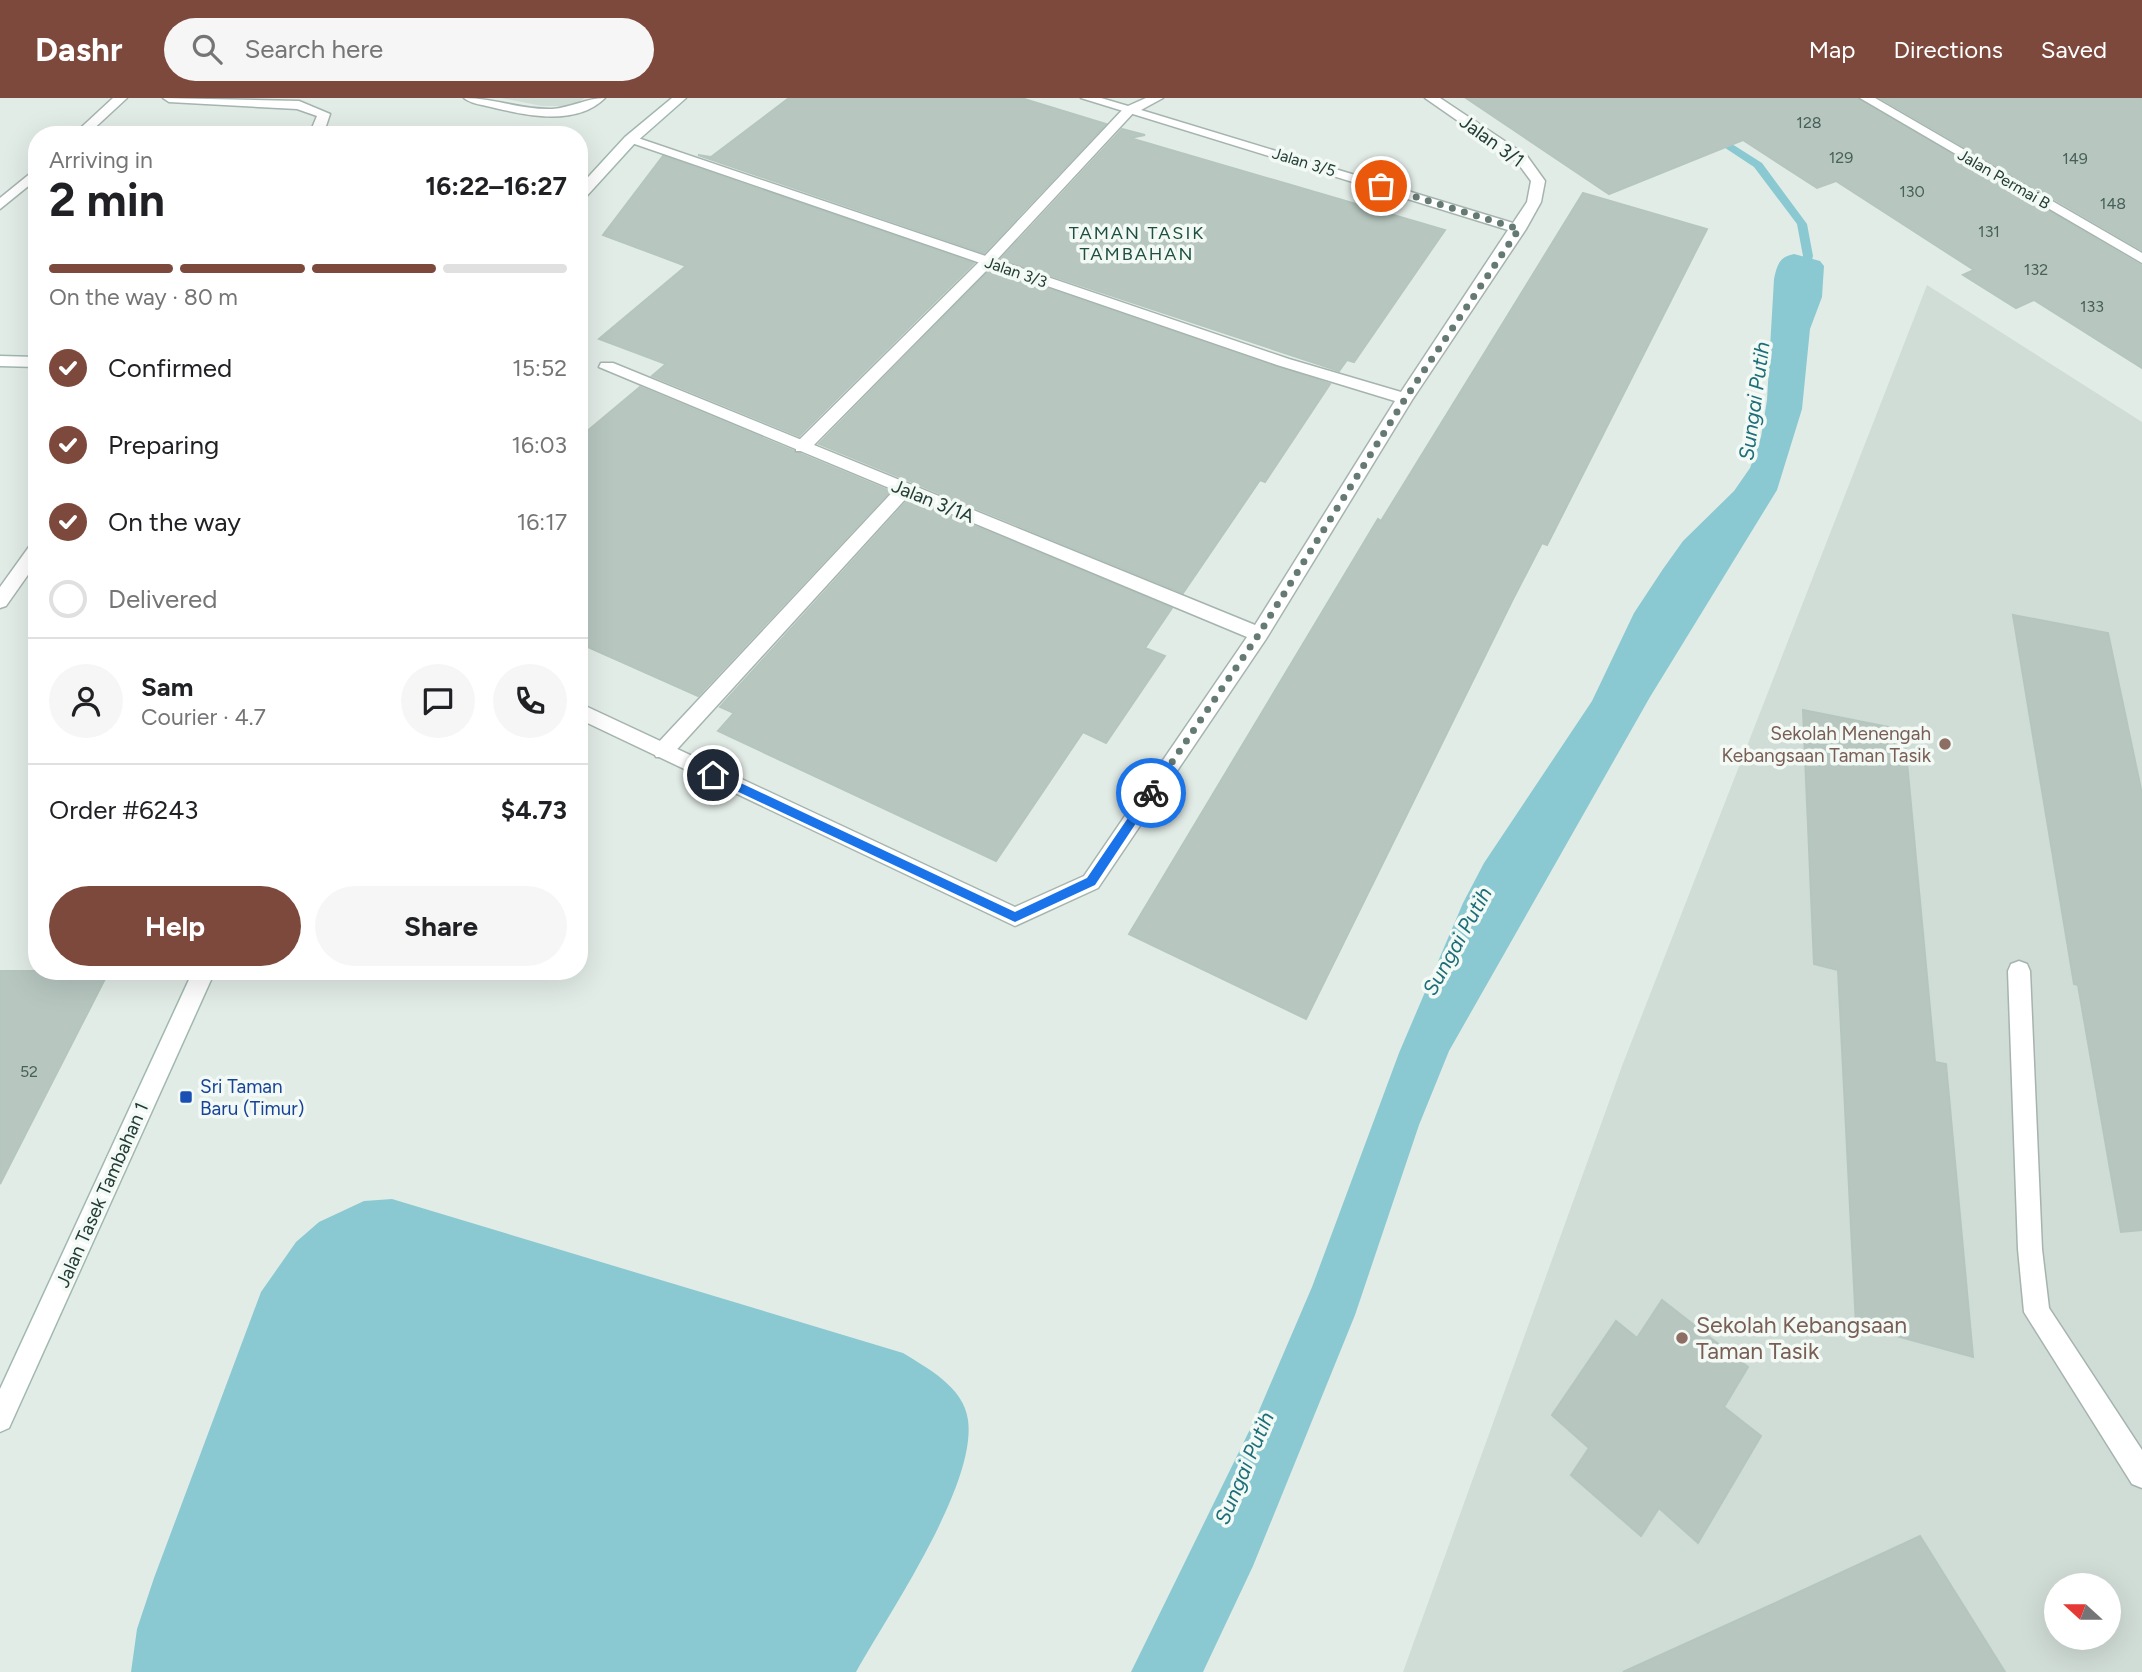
<!DOCTYPE html>
<meta charset="utf-8">
<style>
:root{--surface:#fff;--page:#f6f6f6;--text:#202124;--muted:#757577;--line:#e0e0e0;--accent:#7e493d}
body{margin:0;font-family:Figtree,sans-serif;background:var(--page);color:var(--text);height:100vh;display:flex;flex-direction:column;font-size:26px;white-space:nowrap}
*{box-sizing:border-box;margin:0}
p{font-size:23px;color:var(--muted)}
.icon{flex:none;width:38px;height:38px;fill:none;stroke:currentColor;stroke-width:2;stroke-linecap:round;stroke-linejoin:round}
.map{position:relative;flex:1;overflow:hidden}
.sheet{position:absolute;left:28px;top:28px;width:560px;height:854px;display:flex;flex-direction:column;background:var(--surface);border-radius:28px;box-shadow:0 7px 28px #0002}
.sheet>*{flex:none}
.needle{width:46px;rotate:291deg}
.buttons{position:absolute;left:2044px;top:1475px;display:grid;gap:14px}
.buttons a{display:grid;place-items:center;width:77px;height:77px;border-radius:50%;background:var(--surface);box-shadow:0 7px 28px #0002;font-size:35px}
.pin{position:absolute;display:grid;place-items:center;width:60px;height:60px;color:#fff;margin:-30px;border:4px solid #fff;border-radius:50%;box-shadow:0 2px 7px #0007}
.courier{position:absolute;display:grid;place-items:center;width:70px;height:70px;margin:-35px;border:5px solid #1a73e8;border-radius:50%;background:#fff;color:#222;box-shadow:0 2px 9px #0007}
.head em{font-style:normal;font-weight:700}
.head div{display:flex;flex-direction:column-reverse}
.head{display:flex;align-items:center;justify-content:space-between;height:119px;padding:0 21px}
h1{font-size:46px;font-weight:700;line-height:52px}
.bar{display:grid;grid-template-columns:repeat(4,1fr);gap:10px 7px;align-content:center;height:84px;padding:0 21px}
.bar i{height:9px;border-radius:5px;background:var(--line)}
.bar .active{background:var(--accent)}
.bar p{grid-column:span 4}
.line{display:flex;align-items:center;gap:18px;padding:0 21px;border-top:2px solid var(--line)}
.line div{flex:1}
.round{display:grid;place-items:center;flex:none;width:74px;height:74px;border-radius:37px;background:var(--page)}
ol{padding:0 21px;list-style:none}
li{display:flex;align-items:center;gap:21px;height:77px}
li p{margin-inline-start:auto}
li .icon{padding:7px;border-radius:50%;background:var(--accent);color:#fff;stroke-width:4}
li:last-child{color:var(--muted)}
li i{width:38px;height:38px;border:4px solid var(--line);border-radius:50%}
.cta{display:flex;gap:14px;margin-top:auto;padding:14px 21px}
.cta a{flex:1;height:80px;border-radius:42px;background:var(--accent);color:#fff;font-size:28px;font-weight:700;line-height:80px;text-align:center}
.cta a+a{background:var(--page);color:var(--text)}
header{display:flex;align-items:center;gap:42px;box-sizing:border-box;height:98px;padding:0 35px;background:var(--accent);color:#fff}
header strong{font-size:33px}
nav{display:flex;gap:38px;margin-inline-start:auto;font-size:24px}
.search{width:490px;height:63px;background:var(--page);display:flex;align-items:center;gap:18px;box-sizing:border-box;padding:0 24px;border-radius:38px;color:var(--muted);font-size:26px}
.map>svg:first-child{display:block}
.built{fill:#d0dcd6;fill-rule:evenodd}
.water{fill:#8ac9d1}
.lines{fill:none;stroke-linecap:round;stroke-linejoin:round}
.stream{fill:#8ac9d1;fill-rule:evenodd}
.building{fill:#b7c7c0;stroke:#b5c6be;stroke-width:2}
.lane-casing{stroke:#a5b4ae;stroke-width:3}
.street-casing{stroke:#a5b4ae;stroke-width:3}
.secondary-casing{stroke:#a0b8af;stroke-width:3}
.lane{fill:#fff;fill-rule:evenodd}
.street{fill:#fff;fill-rule:evenodd}
.secondary{fill:#fff;fill-rule:evenodd}
.route{fill:#1a73e8}
.done{stroke:#657a73;stroke-width:7;stroke-dasharray:0 12.6}
.education-dot{fill:#8d6e63;stroke:#f3f9f5;stroke-width:2.5}
.transit-dot{fill:#1a4fb4;stroke:#f3f9f5;stroke-width:2.5}
.labels{text-anchor:middle;dominant-baseline:central;stroke-width:7;stroke-linejoin:round;paint-order:stroke}
.number-label{font-size:16px;fill:#476058}
.far-street-label{font-size:16px;fill:#223d35;stroke:#f3f9f5}
.far-neighbourhood-label{font-size:18px;letter-spacing:2px;fill:#1e4f41;stroke:#f3f9f5}
.street-label{font-size:19px;fill:#223d35;stroke:#f3f9f5}
.education-label{font-size:19px;fill:#785e54;stroke:#f3f9f5;text-anchor:end}
.transit-label{font-size:19px;fill:#164399;stroke:#f3f9f5;text-anchor:start}
.water-label{font-size:21px;font-style:italic;fill:#1c6e79;stroke:#f3f9f5}
.near-education-label{font-size:23px;fill:#785e54;stroke:#f3f9f5;text-anchor:start}
</style>
<header>
<strong>Dashr</strong>
<div class="search"><svg class="icon" aria-label="search" viewBox="0 0 24 24"><circle cx="10" cy="10" r="6"/><path d="M15 15l6 6"/></svg>Search here</div>
<nav><a>Map</a><a>Directions</a><a>Saved</a></nav>
</header>
<div class="map">
<svg width="2142" height="1574" viewBox="0 0 2142 1574">
<rect width="100%" height="100%" fill="#e2ece7"/>
<g class="built">
<path d="M 501,0 L 585,0 L 572,8 L 542,8 Z"/>
<path d="M 1927,187 L 2142,324 L 2142,1574 L 1403,1574 L 1622,968 ZM 2056,1488 L 2109,1488 L 2109,1540 L 2056,1540 Z"/>
</g>
<g class="water">
<path d="M 1794,156 L 1820,163 L 1824,168 L 1822,199 L 1810,231 L 1802,311 L 1777,392 L 1650,599 L 1449,953 L 1419,1027 L 1355,1217 L 1253,1468 L 1203,1574 L 1131,1574 L 1258,1315 L 1312,1189 L 1399,955 L 1463,805 L 1484,765 L 1592,603 L 1634,515 L 1663,471 L 1683,443 L 1734,393 L 1750,370 L 1761,339 L 1767,302 L 1774,181 C 1777,167 1779,159 1794,156 Z"/>
<path d="M 392,1101 L 903,1255 C 927,1270 964,1289 968,1322 C 977,1387 889,1515 856,1574 L 131,1574 L 137,1531 L 154,1480 L 261,1194 L 296,1144 L 319,1124 L 364,1103 Z"/>
</g>
<g class="lines">
<path class="stream" d="M 1707,34 L 1713,34 L 1762,65 L 1807,126 L 1813,158 L 1807,180 L 1797,178 L 1803,158 L 1797,126 L 1754,69 L 1707,38 Z"/>
</g>
<g class="building">
<path d="M 789,0 L 1021,0 L 1106,26 L 984,155 L 698,57 L 711,59 Z"/>
<path d="M 1466,0 L 1858,0 L 2142,168 L 2142,270 L 2034,202 L 2016,210 L 1963,177 L 1974,172 L 1836,83 L 1817,90 L 1743,42 L 1609,96 Z"/>
<path d="M 1880,0 L 2142,0 L 2142,152 Z"/>
<path d="M 1122,31 L 1145,37 L 1130,40 L 1445,132 L 1354,264 L 1347,262 L 1339,273 L 1001,161 Z"/>
<path d="M 663,58 L 974,165 L 799,338 L 652,278 L 666,266 L 599,241 L 686,168 L 603,137 Z"/>
<path d="M 1583,95 L 1707,131 L 1547,447 L 1542,445 L 1512,503 L 1306,921 L 1129,836 L 1378,421 L 1381,423 Z"/>
<path d="M 991,171 L 1330,286 L 1265,384 L 1260,382 L 1183,495 L 819,346 Z"/>
<path d="M 640,289 L 890,393 L 698,598 L 579,545 L 579,340 Z"/>
<path d="M 909,401 L 1172,510 L 1145,550 L 1165,558 L 1106,645 L 1083,634 L 996,763 L 718,633 L 734,615 L 720,609 Z"/>
<path d="M 2013,517 L 2108,535 L 2142,696 L 2142,1132 L 2121,1134 L 2078,887 L 2074,886 Z"/>
<path d="M 1803,612 L 1904,632 L 1935,964 L 1946,966 L 1973,1259 L 1856,1227 L 1838,872 L 1814,866 Z"/>
<path d="M 0,873 L 109,873 L 0,1086 Z"/>
<path d="M 1662,1202 L 1748,1269 L 1724,1309 L 1761,1338 L 1698,1445 L 1659,1410 L 1641,1438 L 1571,1377 L 1589,1350 L 1552,1317 L 1616,1223 L 1637,1240 Z"/>
<path d="M 1920,1438 L 2005,1574 L 1623,1574 L 1795,1496 Z"/>
</g>
<g class="lines">
<defs>
<g id="lane">
<path d="M 1125,9 L 1136,12 L 992,167 L 808,353 L 796,353 L 796,345 L 982,161 Z"/>
<path d="M 905,385 L 913,391 L 911,395 L 670,659 L 656,659 L 653,653 L 656,647 L 899,387 Z"/>
<path d="M 2019,863 L 2027,866 L 2030,873 L 2042,1151 L 2049,1210 L 2142,1352 L 2142,1390 L 2132,1386 L 2024,1214 L 2018,1151 L 2008,873 L 2011,866 Z"/>
</g>
<g id="street">
<path d="M 113,0 L 127,0 L 87,37 L 73,37 Z"/>
<path d="M 163,0 L 299,3 L 330,16 L 323,37 L 309,37 L 317,18 L 297,11 L 169,4 Z"/>
<path d="M 464,0 C 494,0 522,12 552,11 C 571,10 586,0 605,0 C 577,28 529,18 495,10 C 484,7 471,6 464,0 Z"/>
<path d="M 1081,0 L 1101,0 L 1128,8 L 1146,0 L 1163,0 L 1141,12 L 1513,125 L 1527,104 L 1531,83 L 1517,64 L 1425,0 L 1440,0 L 1527,58 L 1545,83 L 1541,104 L 1526,131 L 1412,302 L 1266,541 L 1098,790 L 1015,828 L 579,621 L 579,605 L 1015,809 L 1084,778 L 1247,539 L 599,269 L 601,265 L 613,265 L 1255,527 L 1395,303 L 1277,267 L 623,42 L 635,39 L 1289,261 L 1401,294 L 1508,132 Z"/>
<path d="M 1860,0 L 1875,0 L 2142,155 L 2142,165 Z"/>
<path d="M 37,70 L 37,81 L 0,111 L 0,100 Z"/>
<path d="M 37,444 L 37,464 L 6,508 L 0,510 L 0,489 L 31,446 Z"/>
</g>
<g id="secondary">
<path d="M 672,0 L 686,0 L 635,45 L 584,101 L 579,102 L 579,89 L 625,39 Z"/>
<path d="M 0,258 L 37,259 L 37,269 L 0,268 Z"/>
<path d="M 193,873 L 215,873 L 9,1330 L 0,1334 L 0,1291 Z"/>
</g>
</defs>
<use href="#lane" class="lane-casing"/>
<use href="#street" class="street-casing"/>
<use href="#secondary" class="secondary-casing"/>
<use href="#lane" class="lane"/>
<use href="#street" class="street"/>
<use href="#secondary" class="secondary"/>
</g>
<path class="route" d="M 713,672 L 1015,814 L 1087,780 L 1147,692 L 1151,691 L 1156,695 L 1095,787 L 1015,824 L 709,680 L 708,677 Z"/>
<g class="lines">
<path class="done" d="M 1151,695 L 1259,536 L 1405,301 L 1519,131 L 1381,88"/>
</g>
<g class="education-dot">
<circle cx="1945" cy="646" r="7"/>
<circle cx="1682" cy="1240" r="7"/>
</g>
<rect class="transit-dot" x="179" y="992" width="14" height="14" rx="3.5"/>
<g class="labels">
<g class="number-label">
<text x="1809" y="24">128</text>
<text x="1841" y="59">129</text>
<text x="2075" y="60">149</text>
<text x="1912" y="93">130</text>
<text x="2113" y="105">148</text>
<text x="1989" y="133">131</text>
<text x="2036" y="171">132</text>
<text x="2092" y="208">133</text>
<text x="29" y="973">52</text>
</g>
<g class="far-street-label">
<text transform="translate(1304 64) rotate(17)">Jalan 3/5</text>
<text transform="translate(2004 81) rotate(30)">Jalan Permai B</text>
<text transform="translate(1016 174) rotate(19)">Jalan 3/3</text>
</g>
<g class="far-neighbourhood-label">
<text x="1137" y="135">TAMAN TASIK<tspan x="1137" dy="21">TAMBAHAN</tspan></text>
</g>
<g class="street-label">
<text transform="translate(1492 43) rotate(36)">Jalan 3/1</text>
<text transform="translate(933 403) rotate(22)">Jalan 3/1A</text>
<text transform="translate(102 1097) rotate(-66)">Jalan Tasek Tambahan 1</text>
</g>
<g class="education-label">
<text x="1931" y="635">Sekolah Menengah<tspan x="1931" dy="22">Kebangsaan Taman Tasik</tspan></text>
</g>
<g class="transit-label">
<text x="200" y="988">Sri Taman<tspan x="200" dy="22">Baru (Timur)</tspan></text>
</g>
<g class="water-label">
<text transform="translate(1754 303) rotate(-82)">Sungai Putih</text>
<text transform="translate(1457 843) rotate(-61)">Sungai Putih</text>
<text transform="translate(1244 1370) rotate(-67)">Sungai Putih</text>
</g>
<g class="near-education-label">
<text x="1696" y="1227">Sekolah Kebangsaan<tspan x="1696" dy="26">Taman Tasik</tspan></text>
</g>
</g>
</svg>
<div class="buttons">
<a><svg class="needle" viewBox="-14 -14 28 28"><path d="M0-13l5 13h-10z" fill="#e53935"/><path d="M0 13l5-13h-10z" fill="#757577"/></svg></a>
</div>
<div class="pin" style="left:1381px;top:88px;background:#ea580c"><svg class="icon" aria-label="bag" viewBox="0 0 24 24"><path d="M5 8h14l-1 12H6zM9 8a3 3 0 0 1 6 0"/></svg></div>
<div class="pin" style="left:713px;top:677px;background:#1f2937"><svg class="icon" aria-label="home" viewBox="0 0 24 24"><path d="M3 11l9-7 9 7M6 9v11h12V9"/></svg></div>
<div class="courier" style="left:1151px;top:695px"><svg class="icon" aria-label="bike" viewBox="0 0 24 24"><circle cx="6" cy="16" r="4"/><circle cx="18" cy="16" r="4"/><path d="M6 16l4-8h5l3 8M10 8l3 8H6M13 5h3"/></svg></div>
<section class="sheet">
<div class="head"><div><h1>2 min</h1><p>Arriving in</p></div><em>16:22–16:27</em></div>
<div class="bar"><i class="active"></i><i class="active"></i><i class="active"></i><i></i><p>On the way · 80 m</p></div>
<ol>
<li><svg class="icon" aria-label="check" viewBox="0 0 24 24"><path d="M5 12l5 5 9-10"/></svg>Confirmed<p>15:52</p></li>
<li><svg class="icon" aria-label="check" viewBox="0 0 24 24"><path d="M5 12l5 5 9-10"/></svg>Preparing<p>16:03</p></li>
<li><svg class="icon" aria-label="check" viewBox="0 0 24 24"><path d="M5 12l5 5 9-10"/></svg>On the way<p>16:17</p></li>
<li><i></i>Delivered</li>
</ol>
<div class="line" style="height:126px"><a class="round"><svg class="icon" aria-label="person" viewBox="0 0 24 24"><circle cx="12" cy="8" r="4"/><path d="M4 21q1-7 8-7t8 7"/></svg></a><div><b>Sam</b><p>Courier · 4.7</p></div><a class="round"><svg class="icon" aria-label="chat" viewBox="0 0 24 24"><path d="M4 5h16v11H9l-5 4z"/></svg></a><a class="round"><svg class="icon" aria-label="phone" viewBox="0 0 24 24"><path d="M5 4h4l2 5-3 2q2 4 5 5l2-3 5 2v4C11 20 4 13 5 4z"/></svg></a></div>
<div class="line" style="height:91px"><div>Order #6243</div><b>$4.73</b></div>
<div class="cta"><a>Help</a><a>Share</a></div>
</section>
</div>
